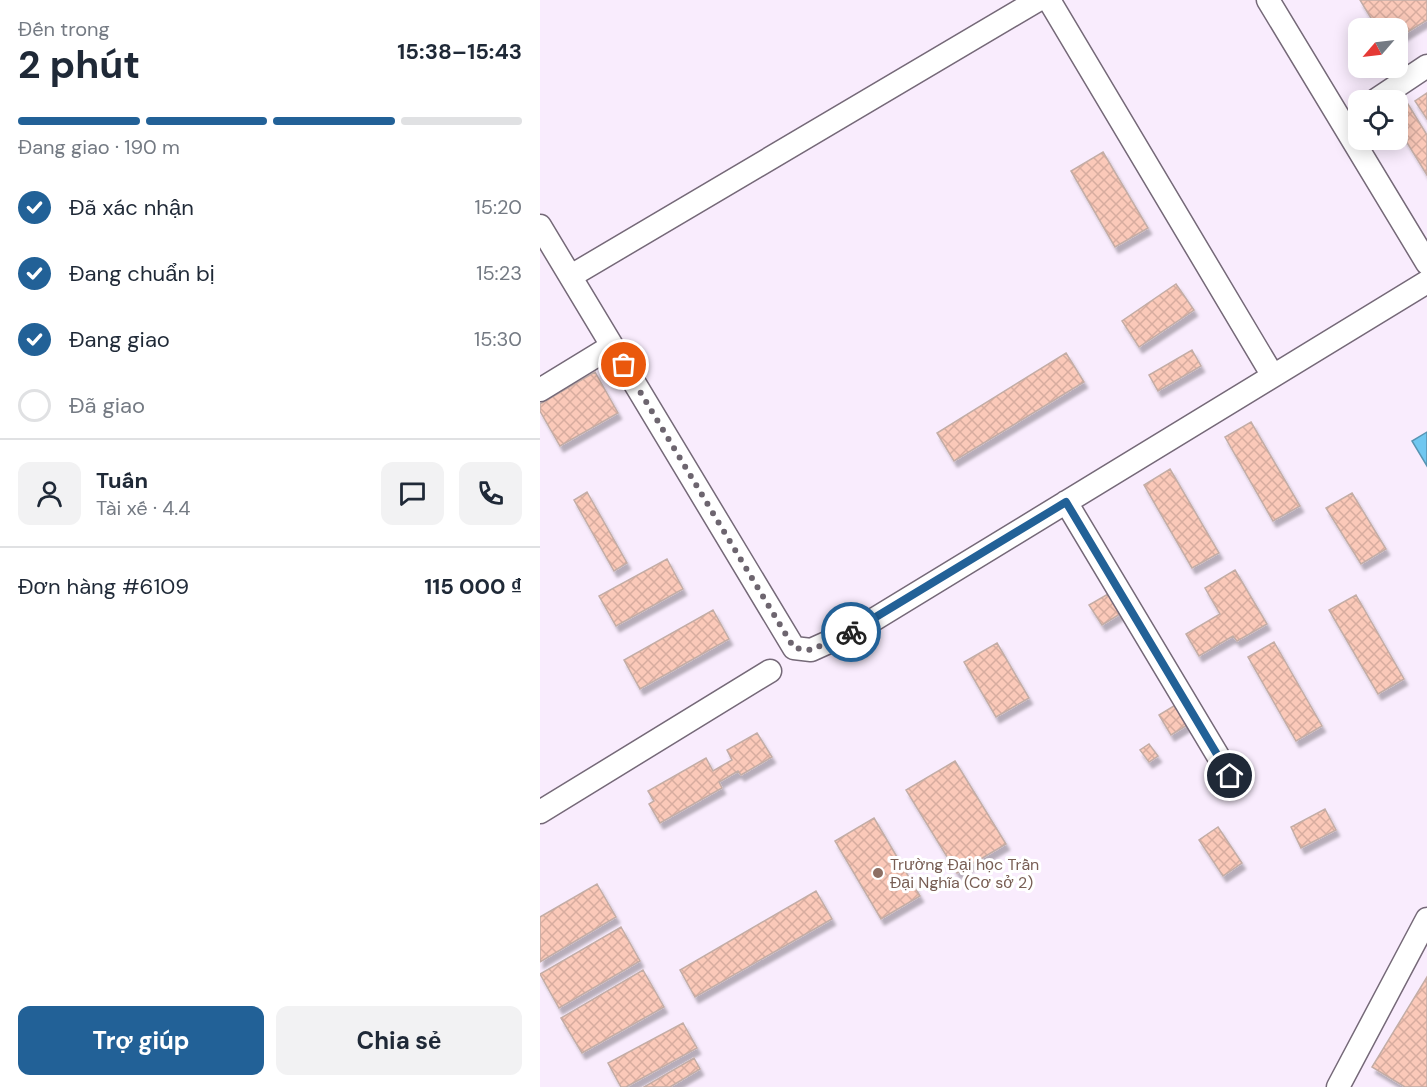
<!DOCTYPE html>
<html lang="vi">
<head>
<meta charset="utf-8">
<style>
	:root { --surface:#fff; --page:#f2f2f3; --text:#1f2937; --muted:#747a83; --line:#e0e1e3; --accent:#226197 }
	body { margin:0; font-family:"DM Sans",sans-serif; background:var(--page); color:var(--text); height:100vh; display:flex; flex-direction:column; font-size:22px; white-space:nowrap }
	* { box-sizing:border-box; margin:0 }
	p { font-size:20px; color:var(--muted) }
	.icon { flex:none; width:33px; height:33px; fill:none; stroke:currentColor; stroke-width:2; stroke-linecap:round; stroke-linejoin:round }
	.map { position:relative; flex:1; overflow:hidden }
	.side { display:flex; flex-direction:column; background:var(--surface); width:540px }
	.side>* { flex:none }
	.needle { width:39px; rotate:242deg }
	.fabs { position:absolute; left:808px; top:18px; display:grid; gap:12px }
	.fabs a { display:grid; place-items:center; width:60px; height:60px; border-radius:12px; background:var(--surface); box-shadow:0 3px 15px #0003; font-size:30px }
	.pin { position:absolute; display:grid; place-items:center; width:51px; height:51px; color:#fff; margin:-26px; border:3px solid #fff; border-radius:50%; box-shadow:0 2px 6px #0007 }
	.courier { position:absolute; display:grid; place-items:center; width:60px; height:60px; margin:-30px; border:4px solid #226197; border-radius:50%; background:#fff; color:#222; box-shadow:0 2px 8px #0007 }
	.head em { font-style:normal; font-weight:700 }
	.head div { display:flex; flex-direction:column-reverse }
	.head { display:flex; align-items:center; justify-content:space-between; height:102px; padding:0 18px }
	h1 { font-size:39px; font-weight:700; line-height:45px }
	.bar { display:grid; grid-template-columns:repeat(4,1fr); gap:9px 6px; align-content:center; height:72px; padding:0 18px }
	.bar i { height:8px; border-radius:4px; background:var(--line) }
	.bar .selected { background:var(--accent) }
	.bar p { grid-column:span 4 }
	.line { display:flex; align-items:center; gap:15px; padding:0 18px; border-top:2px solid var(--line) }
	.line div { flex:1 }
	.round { display:grid; place-items:center; flex:none; width:63px; height:63px; border-radius:12px; background:var(--page) }
	ol { padding:0 18px; list-style:none }
	li { display:flex; align-items:center; gap:18px; height:66px }
	li p { margin-inline-start:auto }
	li .icon { padding:6px; border-radius:50%; background:var(--accent); color:#fff; stroke-width:4 }
	li:last-child { color:var(--muted) }
	li i { width:33px; height:33px; border:3px solid var(--line); border-radius:50% }
	.primary-button { display:flex; gap:12px; margin-top:auto; padding:12px 18px }
	.primary-button a { flex:1; height:69px; border-radius:12px; background:var(--accent); color:#fff; font-size:24px; font-weight:700; line-height:69px; text-align:center }
	.primary-button a+a { background:var(--page); color:var(--text) }
	main { display:flex; flex:1; min-height:0 }
	.map>svg:first-child { display:block }
</style>
</head>
<body>
<main>
<section class="side">
<div class="head"><div><h1>2 phút</h1><p>Đến trong</p></div><em>15:38–15:43</em></div>
<div class="bar"><i class="selected"></i><i class="selected"></i><i class="selected"></i><i></i><p>Đang giao · 190 m</p></div>
<ol>
<li><svg class="icon" aria-label="check" viewBox="0 0 24 24"><path d="M5 12l5 5 9-10"/></svg>Đã xác nhận<p>15:20</p></li>
<li><svg class="icon" aria-label="check" viewBox="0 0 24 24"><path d="M5 12l5 5 9-10"/></svg>Đang chuẩn bị<p>15:23</p></li>
<li><svg class="icon" aria-label="check" viewBox="0 0 24 24"><path d="M5 12l5 5 9-10"/></svg>Đang giao<p>15:30</p></li>
<li><i></i>Đã giao</li>
</ol>
<div class="line" style="height:108px"><a class="round"><svg class="icon" aria-label="person" viewBox="0 0 24 24"><circle cx="12" cy="8" r="4"/><path d="M4 21q1-7 8-7t8 7"/></svg></a><div><b>Tuấn</b><p>Tài xế · 4.4</p></div><a class="round"><svg class="icon" aria-label="chat" viewBox="0 0 24 24"><path d="M4 5h16v11H9l-5 4z"/></svg></a><a class="round"><svg class="icon" aria-label="phone" viewBox="0 0 24 24"><path d="M5 4h4l2 5-3 2q2 4 5 5l2-3 5 2v4C11 20 4 13 5 4z"/></svg></a></div>
<div class="line" style="height:78px"><div>Đơn hàng #6109</div><b>115 000 ₫</b></div>
<div class="primary-button"><a>Trợ giúp</a><a>Chia sẻ</a></div>
</section>
<div class="map">
<svg width="887" height="1087" viewBox="0 0 887 1087">
	<defs>
		<pattern id="building-cross-hatch" width="8" height="8" patternUnits="userSpaceOnUse" patternTransform="scale(1.5)"><rect width="8" height="8" fill="#fbc9b9"/><path d="M0 0l8 8M0 8l8-8" fill="none" stroke="#d7ac9f"/></pattern>
		<filter id="shadow"><feDropShadow dx="3.5" dy="6" stdDeviation="1.5" flood-color="#0004"/></filter>
	</defs>
	<rect width="100%" height="100%" fill="#f9ecfd"/>
	<path fill="#70c7f0" stroke="#5894b2" stroke-width="1.5" d="M 887,432 L 887,466 L 872,441 Z"/>
	<path fill="url(#building-cross-hatch)" stroke="#c3ada6" stroke-width="1.5" filter="url(#shadow)" d="M 820,0 L 887,0 L 887,20 L 858,38 L 858,28 L 837,28 Z
		M 887,93 L 887,119 L 875,101 Z
		M 866,101 L 887,135 L 887,175 L 858,128 L 858,106 Z
		M 563,152 L 608,228 L 575,247 L 531,171 Z
		M 636,284 L 654,310 L 599,347 L 582,321 Z
		M 652,350 L 661,366 L 618,391 L 609,375 Z
		M 526,353 L 544,382 L 414,461 L 397,433 Z
		M 55,372 L 78,413 L 20,446 L 0,411 L 0,404 Z
		M 711,422 L 760,506 L 733,521 L 685,437 Z
		M 630,469 L 679,553 L 652,568 L 604,485 Z
		M 47,492 L 87,563 L 74,571 L 34,500 Z
		M 812,493 L 846,549 L 821,564 L 786,508 Z
		M 127,559 L 143,589 L 76,626 L 59,596 Z
		M 695,570 L 727,624 L 697,641 L 693,636 L 659,656 L 646,634 L 680,614 L 665,588 Z
		M 568,594 L 580,614 L 562,625 L 549,605 Z
		M 816,595 L 864,679 L 838,694 L 789,610 Z
		M 173,610 L 189,639 L 100,689 L 84,660 Z
		M 734,642 L 782,726 L 756,741 L 708,657 Z
		M 457,643 L 489,698 L 456,717 L 424,662 Z
		M 637,704 L 649,724 L 631,735 L 619,715 Z
		M 217,733 L 232,757 L 201,775 L 198,771 L 179,782 L 182,788 L 120,823 L 109,804 L 114,801 L 108,791 L 166,758 L 173,771 L 192,760 L 187,750 Z
		M 609,744 L 618,756 L 609,762 L 600,750 Z
		M 415,761 L 466,844 L 417,873 L 366,790 Z
		M 785,809 L 796,830 L 761,848 L 751,827 Z
		M 334,818 L 380,896 L 341,919 L 295,841 Z
		M 678,827 L 702,863 L 683,876 L 659,840 Z
		M 57,884 L 76,917 L 0,962 L 0,917 Z
		M 276,891 L 292,919 L 155,997 L 140,970 Z
		M 81,927 L 100,961 L 19,1008 L 0,974 Z
		M 103,970 L 124,1007 L 42,1053 L 21,1018 Z
		M 887,977 L 887,1087 L 865,1087 L 832,1067 Z
		M 143,1023 L 157,1048 L 86,1087 L 81,1087 L 68,1063 Z
		M 154,1058 L 160,1069 L 130,1087 L 104,1087 Z"/>
	<g fill="none" stroke-linecap="round" stroke-linejoin="round">
		<defs>
			<path id="minor" d="M 509,0 L 733,376
				M 728,0 L 887,263
				M 836,100 L 887,66
				M 0,226 L 254,648 L 271,650 L 320,628 L 887,282
				M 31,276 L 498,0
				M 0,390 L 72,346
				M 526,502 L 690,776
				M 0,812 L 230,671
				M 798,1087 L 887,919"/>
		</defs>
		<use href="#minor" stroke="#756978" stroke-width="25"/>
		<use href="#minor" stroke="#fff" stroke-width="22"/>
	</g>
	<g fill="none" stroke-linecap="round" stroke-linejoin="round">
		<path stroke="#6d656f" stroke-width="6" stroke-dasharray="0 10.8" d="M 84,365 L 254,648 L 271,650 L 311,632"/>
		<path stroke="#226197" stroke-width="8" d="M 311,632 L 526,502 L 690,776"/>
	</g>
	<circle fill="#8d6e63" stroke="#fff" stroke-width="2" cx="338" cy="873" r="6"/>
	<g text-anchor="middle" stroke-width="6" stroke-linejoin="round" paint-order="stroke">
		<g font-size="16" fill="#785e54" stroke="#fff" text-anchor="start">
			<text x="350" y="870">Trường Đại học Trần<tspan x="350" dy="18">Đại Nghĩa (Cơ sở 2)</tspan></text>
		</g>
	</g>
</svg>
<div class="fabs">
<a><svg class="needle" viewBox="-14 -14 28 28"><path d="M0-13l5 13h-10z" fill="#e53935"/><path d="M0 13l5-13h-10z" fill="#747a83"/></svg></a>
<a><svg class="icon" aria-label="locate" viewBox="0 0 24 24"><circle cx="12" cy="12" r="6"/><path d="M12 2v4M12 18v4M2 12h4M18 12h4"/></svg></a>
</div>
<div class="pin" style="left:84px;top:365px;background:#ea580c"><svg class="icon" aria-label="bag" viewBox="0 0 24 24"><path d="M5 8h14l-1 12H6zM9 8a3 3 0 0 1 6 0"/></svg></div>
<div class="pin" style="left:690px;top:776px;background:#1f2937"><svg class="icon" aria-label="home" viewBox="0 0 24 24"><path d="M3 11l9-7 9 7M6 9v11h12V9"/></svg></div>
<div class="courier" style="left:311px;top:632px"><svg class="icon" aria-label="bike" viewBox="0 0 24 24"><circle cx="6" cy="16" r="4"/><circle cx="18" cy="16" r="4"/><path d="M6 16l4-8h5l3 8M10 8l3 8H6M13 5h3"/></svg></div>
</div>
</main>
</body>
</html>
